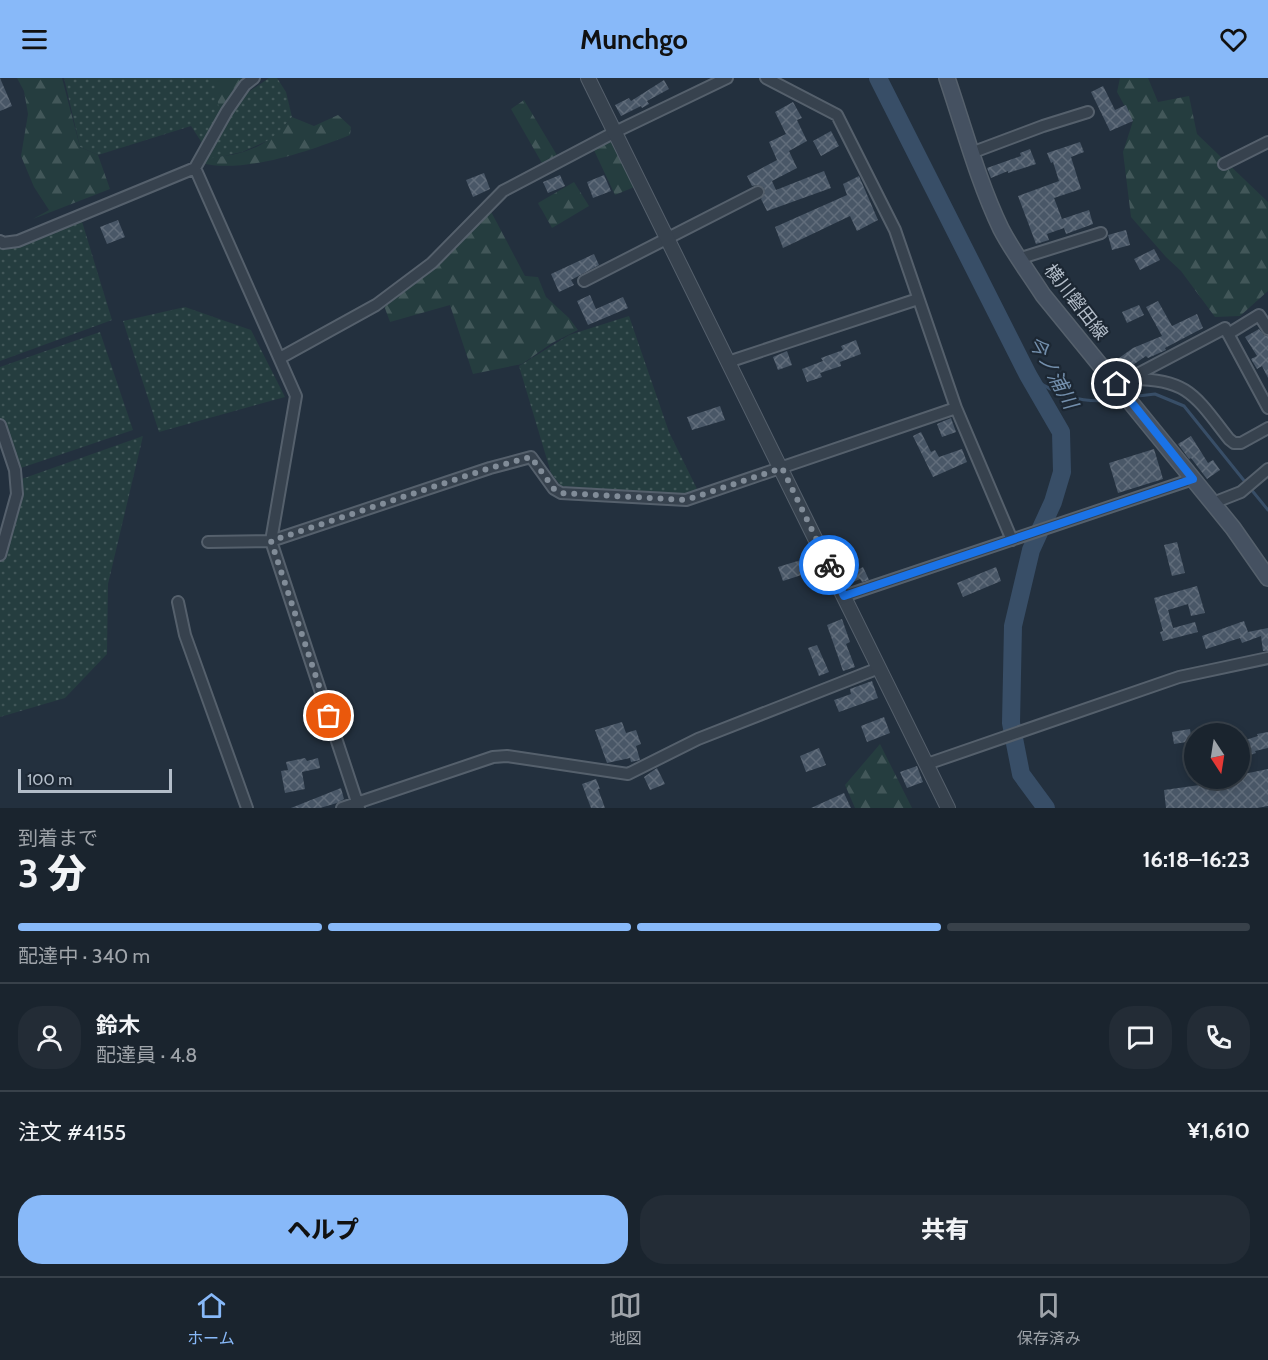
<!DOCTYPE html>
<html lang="ja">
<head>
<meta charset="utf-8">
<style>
	:root { --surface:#1a242e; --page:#232c36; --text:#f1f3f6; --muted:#9fa4aa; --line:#38414a; --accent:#88b9f9 }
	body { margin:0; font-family:Cabin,"Noto Sans JP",sans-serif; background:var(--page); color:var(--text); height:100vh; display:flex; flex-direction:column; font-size:22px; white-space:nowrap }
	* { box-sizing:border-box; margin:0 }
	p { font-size:20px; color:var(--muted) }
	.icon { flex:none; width:33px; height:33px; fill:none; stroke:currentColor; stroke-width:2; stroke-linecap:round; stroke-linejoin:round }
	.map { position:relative; height:730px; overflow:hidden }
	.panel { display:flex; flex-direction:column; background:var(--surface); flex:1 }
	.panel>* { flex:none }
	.needle { width:39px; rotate:168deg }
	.tools { position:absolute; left:1184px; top:645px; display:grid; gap:12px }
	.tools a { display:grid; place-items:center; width:66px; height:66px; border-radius:50%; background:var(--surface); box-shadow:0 3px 9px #0003,0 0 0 2px var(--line); font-size:30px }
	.scale { position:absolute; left:18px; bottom:15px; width:154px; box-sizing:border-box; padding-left:6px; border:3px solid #b3bdc9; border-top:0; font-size:16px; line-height:21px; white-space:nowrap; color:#b3bdc9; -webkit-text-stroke:4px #1c2733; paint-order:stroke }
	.pin { position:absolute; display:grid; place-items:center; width:51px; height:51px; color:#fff; margin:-26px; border:3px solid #fff; border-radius:50%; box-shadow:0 2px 6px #0007 }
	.courier { position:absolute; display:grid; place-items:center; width:60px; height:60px; margin:-30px; border:4px solid #1a73e8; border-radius:50%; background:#fff; color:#222; box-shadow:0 2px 8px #0007 }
	.head em { font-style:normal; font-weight:800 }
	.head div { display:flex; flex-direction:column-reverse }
	.head { display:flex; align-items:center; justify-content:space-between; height:102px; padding:0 18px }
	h1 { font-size:39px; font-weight:800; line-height:45px }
	.bar { display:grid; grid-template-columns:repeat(4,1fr); gap:9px 6px; align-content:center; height:72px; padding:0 18px }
	.bar i { height:8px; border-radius:4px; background:var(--line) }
	.bar .selected { background:var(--accent) }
	.bar p { grid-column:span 4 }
	.line { display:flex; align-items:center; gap:15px; padding:0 18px; border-top:2px solid var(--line) }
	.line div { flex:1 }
	.round { display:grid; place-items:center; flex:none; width:63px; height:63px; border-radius:24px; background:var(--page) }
	.action { display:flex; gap:12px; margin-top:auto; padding:12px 18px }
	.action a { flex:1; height:69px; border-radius:24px; background:var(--accent); color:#111; font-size:24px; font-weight:800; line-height:69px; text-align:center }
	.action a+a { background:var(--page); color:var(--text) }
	header { display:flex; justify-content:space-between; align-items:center; height:78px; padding:0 18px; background:var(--accent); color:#111; font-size:27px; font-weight:800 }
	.tabs { display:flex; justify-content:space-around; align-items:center; height:84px; border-top:2px solid var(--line); background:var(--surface); font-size:16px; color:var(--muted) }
	.tabs a { display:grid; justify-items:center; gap:3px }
	.tabs .selected { color:var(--accent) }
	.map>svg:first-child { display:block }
</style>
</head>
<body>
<header><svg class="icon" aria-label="menu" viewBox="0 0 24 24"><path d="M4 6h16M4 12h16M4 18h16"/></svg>Munchgo<svg class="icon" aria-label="heart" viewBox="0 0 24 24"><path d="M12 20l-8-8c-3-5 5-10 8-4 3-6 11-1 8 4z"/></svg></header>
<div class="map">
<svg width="1268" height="730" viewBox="0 0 1268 730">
	<defs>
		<pattern id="green-dots" width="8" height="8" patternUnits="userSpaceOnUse" patternTransform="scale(1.5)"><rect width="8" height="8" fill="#253d3f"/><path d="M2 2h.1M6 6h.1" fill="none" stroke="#425759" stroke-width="1.8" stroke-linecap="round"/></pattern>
		<pattern id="forest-firs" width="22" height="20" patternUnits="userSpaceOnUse" patternTransform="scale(1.5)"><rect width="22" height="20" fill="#253d3f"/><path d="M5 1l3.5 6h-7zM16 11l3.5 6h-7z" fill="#425759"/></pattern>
		<pattern id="building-cross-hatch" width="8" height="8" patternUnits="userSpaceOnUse" patternTransform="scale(1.5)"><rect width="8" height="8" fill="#495767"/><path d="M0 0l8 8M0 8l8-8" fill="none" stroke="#616d7b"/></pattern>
	</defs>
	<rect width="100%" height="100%" fill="#23303e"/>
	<path fill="url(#green-dots)" d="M 64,0 L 255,0 L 241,19 L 269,0 L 277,0 L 286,14 L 292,39 L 274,60 L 242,74 L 207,82 L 227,37 L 204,68 L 191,48 L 98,77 L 80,69 Z
		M 80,137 L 112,242 L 0,283 L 0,169 L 3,165 Z
		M 185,229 L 251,252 L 285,319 L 159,354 L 123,243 Z
		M 629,238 L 669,354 L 700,417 L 561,408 L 551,395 L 519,288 L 569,257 Z
		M 100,254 L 133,352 L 15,392 L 0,347 L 0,289 Z
		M 143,358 L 108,506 L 107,576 L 65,620 L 0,639 L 0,485 L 16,403 Z"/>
	<path fill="url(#forest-firs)" d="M 17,0 L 62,0 L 80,69 L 98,77 L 110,111 L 33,141 L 49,132 L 34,109 L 21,78 L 28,36 L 24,13 Z
		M 214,0 L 253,0 L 221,44 Z
		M 1120,0 L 1148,0 L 1158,24 L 1189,18 L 1197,56 L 1268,124 L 1268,213 L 1240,238 L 1215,239 L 1181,193 L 1166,179 L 1131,139 L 1123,74 L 1133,43 L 1117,14 Z
		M 524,22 L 558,79 L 543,87 L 511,31 Z
		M 338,37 L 351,49 L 350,57 C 310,73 244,96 201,85 C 213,77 229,79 243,74 C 267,66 276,58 292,39 L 314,48 Z
		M 614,57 L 639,107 L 615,117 L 592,68 Z
		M 574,104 L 589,128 L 552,150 L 538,125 Z
		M 488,128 L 525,198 L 538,199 L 546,219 L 569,240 L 578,252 L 552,265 L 522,286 L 473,296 L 450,227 L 390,244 L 382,222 L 459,161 Z
		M 880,666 L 912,730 L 855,730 L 845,707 Z"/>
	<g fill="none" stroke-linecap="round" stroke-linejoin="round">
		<path stroke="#384e67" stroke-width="3" d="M 1028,297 C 1055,317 1083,327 1117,321
			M 1138,318 L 1155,316 L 1184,328 L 1246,405
			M 1250,410 L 1268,432"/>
		<path stroke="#384e67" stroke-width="18" d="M 878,0 L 1028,297 L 1061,354 L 1062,394 L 1053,424 L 1031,472 L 1013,548 L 1011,645 L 1021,696 L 1046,730"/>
	</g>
	<path fill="url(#building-cross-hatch)" d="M 0,0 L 12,28 L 0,33 Z
		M 664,2 L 669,11 L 647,23 L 649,26 L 642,30 L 641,28 L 621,38 L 615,27 L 629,20 L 631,23 Z
		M 1103,8 L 1115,32 L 1126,27 L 1133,43 L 1110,53 L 1091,14 Z
		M 793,24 L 802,40 L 797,42 L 807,63 L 789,73 L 797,90 L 772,103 L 776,112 L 824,93 L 831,110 L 767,133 L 761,121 L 765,115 L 764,110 L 759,107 L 752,108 L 747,98 L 777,82 L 769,64 L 786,56 L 775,34 Z
		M 831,53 L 839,68 L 821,78 L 813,63 Z
		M 1080,64 L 1084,74 L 1071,79 L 1081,111 L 1054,120 L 1062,141 L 1089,132 L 1093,146 L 1066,156 L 1064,150 L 1047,156 L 1049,162 L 1036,166 L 1018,118 L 1059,103 L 1053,84 L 1051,85 L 1047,75 Z
		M 1030,71 L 1036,86 L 1008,95 L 1008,93 L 991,100 L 987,90 L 1021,78 L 1020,75 Z
		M 484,95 L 490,111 L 473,119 L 466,102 Z
		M 560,97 L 565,108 L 548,115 L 543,104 Z
		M 604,97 L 611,113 L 593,120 L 587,104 Z
		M 859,98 L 878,142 L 857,153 L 850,138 L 783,170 L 775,149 L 847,117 L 843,106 Z
		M 118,142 L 125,159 L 107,166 L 100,149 Z
		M 1126,152 L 1130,167 L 1112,172 L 1108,157 Z
		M 1154,171 L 1160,182 L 1140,192 L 1134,181 Z
		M 594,176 L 599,187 L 571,202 L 574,207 L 559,214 L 551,196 Z
		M 590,217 L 596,231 L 623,219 L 628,230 L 588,247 L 577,223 Z
		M 1158,223 L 1172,248 L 1197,236 L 1203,250 L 1165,270 L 1166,272 L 1148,280 L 1146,278 L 1127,291 L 1119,280 L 1133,270 L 1162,258 L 1146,229 Z
		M 1139,227 L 1144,237 L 1127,245 L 1122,234 Z
		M 1259,251 L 1264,257 L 1268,258 L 1268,300 L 1262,288 L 1257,291 L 1251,281 L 1257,278 L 1245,259 Z
		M 856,262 L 861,276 L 840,284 L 841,288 L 820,295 L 822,299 L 807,304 L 802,291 L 823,283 L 821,280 L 843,272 L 841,268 Z
		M 787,273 L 792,287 L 778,292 L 773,279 Z
		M 720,328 L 725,342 L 692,352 L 687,339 Z
		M 951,340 L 956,354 L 942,359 L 937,346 Z
		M 921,354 L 931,374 L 935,372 L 939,379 L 962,371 L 967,384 L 933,399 L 913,358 Z
		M 1191,358 L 1208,385 L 1213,382 L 1220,392 L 1207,401 L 1191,380 L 1189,381 L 1178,366 Z
		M 1154,371 L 1163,401 L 1118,415 L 1109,385 Z
		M 1177,464 L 1185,495 L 1172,498 L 1164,467 Z
		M 814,478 L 820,491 L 783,503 L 778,489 Z
		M 863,489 L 869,502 L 862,504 L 860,501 L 851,505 L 848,497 Z
		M 996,489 L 1001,503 L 963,519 L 957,505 Z
		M 1197,508 L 1205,535 L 1191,538 L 1188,526 L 1168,532 L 1173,550 L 1195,544 L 1198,554 L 1163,563 L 1160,554 L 1163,553 L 1154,520 Z
		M 842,541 L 850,564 L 846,566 L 855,589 L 843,593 L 827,547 Z
		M 1244,543 L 1248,554 L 1268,550 L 1268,573 L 1263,573 L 1261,558 L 1242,565 L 1240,560 L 1206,571 L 1202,558 Z
		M 817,567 L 829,594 L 819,598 L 808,570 Z
		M 872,603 L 878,620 L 839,634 L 834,622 L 851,616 L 850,611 Z
		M 884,639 L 890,655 L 867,664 L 861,648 Z
		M 622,644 L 626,655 L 636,652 L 641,666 L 636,668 L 640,682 L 631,684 L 630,680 L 607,685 L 595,652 Z
		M 1190,651 L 1192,663 L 1174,666 L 1172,654 Z
		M 1268,654 L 1268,670 L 1255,673 L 1256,675 L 1239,681 L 1239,664 L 1258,658 L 1257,656 Z
		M 819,670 L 826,687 L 806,694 L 800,678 Z
		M 305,680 L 307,683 L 318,680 L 320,690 L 302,694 L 305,711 L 285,715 L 281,693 L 288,692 L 286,684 Z
		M 917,688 L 923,704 L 907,710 L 900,694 Z
		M 657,690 L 665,706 L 650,712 L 644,699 Z
		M 1268,691 L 1268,728 L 1257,730 L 1166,730 L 1164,712 L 1207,706 L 1207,704 L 1223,700 L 1239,700 L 1239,697 Z
		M 596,701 L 600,711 L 598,711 L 605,730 L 591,730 L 582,706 Z
		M 341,710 L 344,721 L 337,725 L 320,730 L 291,730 Z
		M 844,715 L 851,730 L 811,730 Z"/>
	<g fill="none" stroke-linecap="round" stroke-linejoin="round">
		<defs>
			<path id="minor" d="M 766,0 L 837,37 L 895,152 L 956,330 L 1012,462
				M 971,75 L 1043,48 L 1088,34
				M 1224,86 L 1268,64
				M 195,90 L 296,318 L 271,463 L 359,730
				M 0,163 L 3,165 L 18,163 L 195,90 L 227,33 L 245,7 L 254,0
				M 1018,181 L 1101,155
				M 584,203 L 758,114
				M 1228,256 L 1259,237 L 1268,251
				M 280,280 L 376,227 L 432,185 L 503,113 L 615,54 L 727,0
				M 728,284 L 918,221
				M 1130,301 C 1188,300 1196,319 1229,361 L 1234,365 L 1241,365 L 1268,350
				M 1117,307 L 1225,250 L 1268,330
				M 0,347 L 15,392 L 17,416 L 0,477
				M 1213,425 L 1241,414 L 1268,391
				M 208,464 L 271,463 L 490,390 L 531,379 L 554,411 L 561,415 L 686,422 L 956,330
				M 844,518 L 1193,401
				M 178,524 L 185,557 L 247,730
				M 927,686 L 1179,599 L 1268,580
				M 342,730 L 493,679 L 507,678 L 628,696 L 698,661 L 879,590"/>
			<path id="tertiary" d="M 588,0 L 948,730"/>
			<path id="secondary" d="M 947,0 C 964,50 978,103 1001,151 C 1013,174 1029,195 1043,217 L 1233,450 L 1268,500"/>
		</defs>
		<use href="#minor" stroke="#55606c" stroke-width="14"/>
		<use href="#tertiary" stroke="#55606c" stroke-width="16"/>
		<use href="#secondary" stroke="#55606c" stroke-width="18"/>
		<use href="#minor" stroke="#37424e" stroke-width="10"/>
		<use href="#tertiary" stroke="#37424e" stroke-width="14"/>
		<use href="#secondary" stroke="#455161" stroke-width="15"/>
	</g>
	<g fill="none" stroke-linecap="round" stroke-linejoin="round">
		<path stroke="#818c98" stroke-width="6" stroke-dasharray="0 10.8" d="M 329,638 L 271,463 L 490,390 L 531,379 L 554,411 L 561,415 L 686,422 L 782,390 L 829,487"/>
		<path stroke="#1a73e8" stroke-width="8" d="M 829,487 L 844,518 L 1193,401 L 1117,306"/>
	</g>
	<g text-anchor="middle" stroke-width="4.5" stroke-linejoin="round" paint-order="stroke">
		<g font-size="18" fill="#b3bdc9" stroke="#1c2733">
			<text transform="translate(1076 224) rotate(52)" y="6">横川磐田線</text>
		</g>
		<g font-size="20" font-style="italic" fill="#738fac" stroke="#1c2733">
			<text transform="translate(1053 294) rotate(61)" y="7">今ノ浦川</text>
		</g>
	</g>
</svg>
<div class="tools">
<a><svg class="needle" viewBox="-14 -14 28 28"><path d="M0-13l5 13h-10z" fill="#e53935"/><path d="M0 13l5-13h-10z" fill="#9fa4aa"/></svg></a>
</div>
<div class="scale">100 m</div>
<div class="pin" style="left:329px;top:638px;background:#ea580c"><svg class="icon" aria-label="bag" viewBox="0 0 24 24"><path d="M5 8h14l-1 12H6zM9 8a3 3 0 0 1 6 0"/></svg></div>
<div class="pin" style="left:1117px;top:306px;background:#1f2937"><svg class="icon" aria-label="home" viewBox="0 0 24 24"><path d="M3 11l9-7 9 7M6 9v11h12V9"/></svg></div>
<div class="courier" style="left:829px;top:487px"><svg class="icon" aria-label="bike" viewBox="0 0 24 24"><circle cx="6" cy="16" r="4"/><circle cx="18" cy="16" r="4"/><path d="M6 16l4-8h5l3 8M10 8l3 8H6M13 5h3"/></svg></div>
</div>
<section class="panel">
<div class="head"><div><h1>3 分</h1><p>到着まで</p></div><em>16:18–16:23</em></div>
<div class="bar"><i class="selected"></i><i class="selected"></i><i class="selected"></i><i></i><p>配達中 · 340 m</p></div>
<div class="line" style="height:108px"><a class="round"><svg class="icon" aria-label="person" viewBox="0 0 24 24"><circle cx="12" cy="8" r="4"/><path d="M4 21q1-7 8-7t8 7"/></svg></a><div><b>鈴木</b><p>配達員 · 4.8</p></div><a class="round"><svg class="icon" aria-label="chat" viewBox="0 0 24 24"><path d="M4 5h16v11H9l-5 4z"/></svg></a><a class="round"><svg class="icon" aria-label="phone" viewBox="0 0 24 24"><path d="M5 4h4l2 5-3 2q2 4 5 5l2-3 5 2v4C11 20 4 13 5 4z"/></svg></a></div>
<div class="line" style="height:78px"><div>注文 #4155</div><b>¥1,610</b></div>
<div class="action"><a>ヘルプ</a><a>共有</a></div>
</section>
<nav class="tabs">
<a class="selected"><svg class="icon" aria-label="home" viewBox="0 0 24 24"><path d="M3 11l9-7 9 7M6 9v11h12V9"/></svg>ホーム</a>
<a><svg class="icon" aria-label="map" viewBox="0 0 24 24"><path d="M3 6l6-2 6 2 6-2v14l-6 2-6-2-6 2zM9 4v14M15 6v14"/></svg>地図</a>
<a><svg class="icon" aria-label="saved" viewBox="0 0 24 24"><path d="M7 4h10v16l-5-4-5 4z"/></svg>保存済み</a>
</nav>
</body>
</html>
